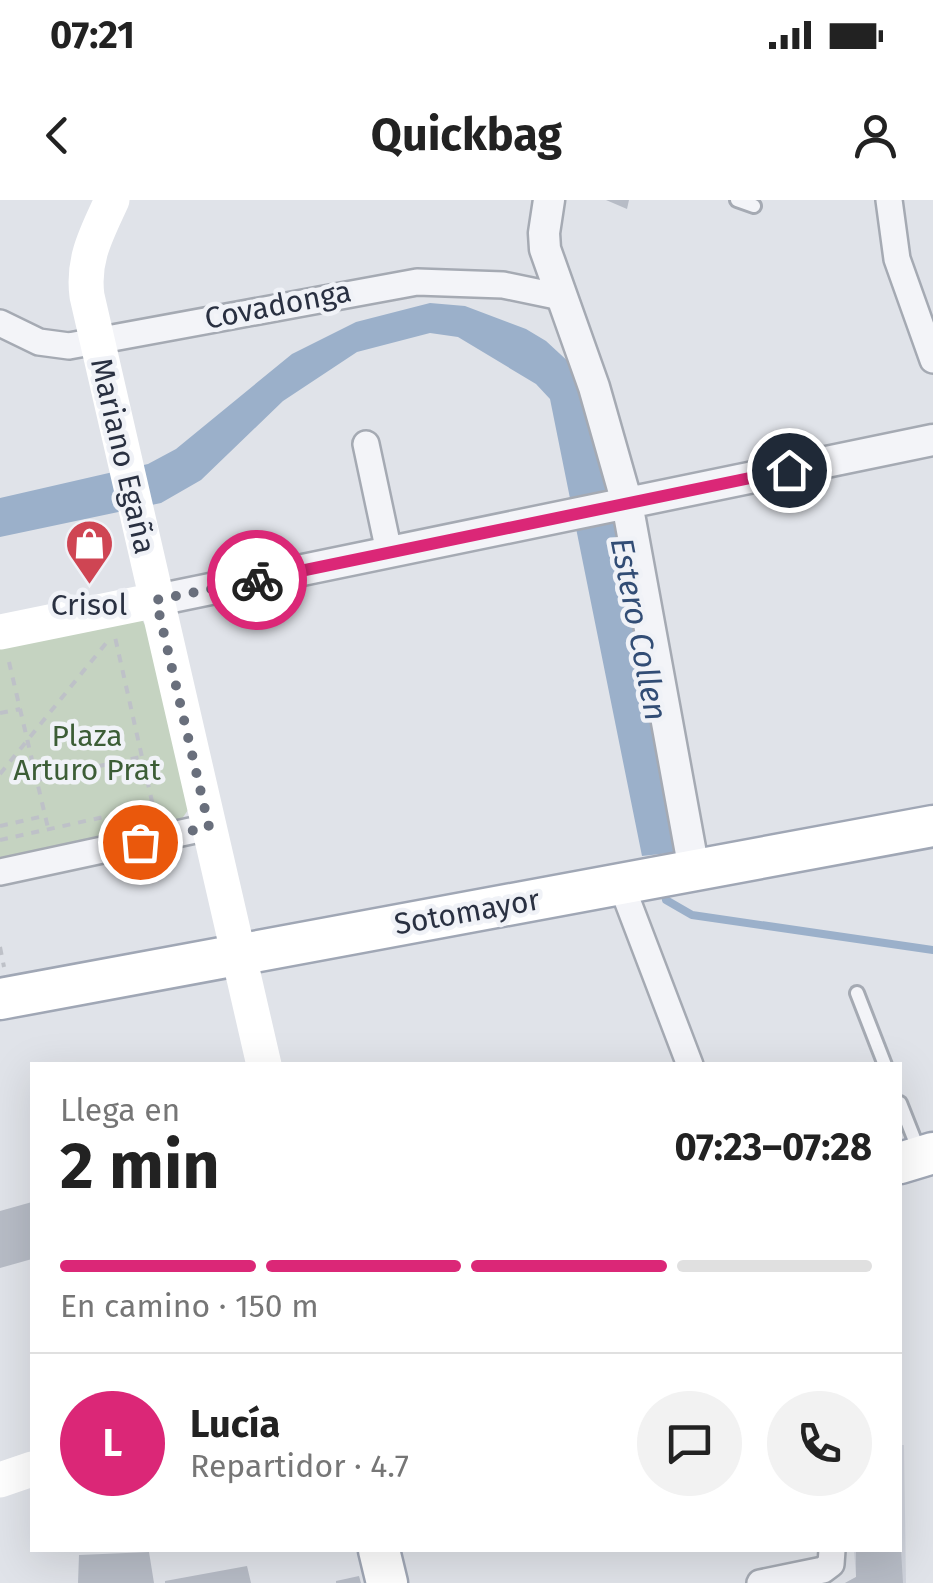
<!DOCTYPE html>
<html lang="es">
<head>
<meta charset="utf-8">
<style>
	:root { --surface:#fff; --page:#f2f2f2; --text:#222; --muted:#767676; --line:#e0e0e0; --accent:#db2777 }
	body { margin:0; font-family:"Fira Sans",sans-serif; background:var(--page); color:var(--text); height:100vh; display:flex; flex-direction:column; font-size:38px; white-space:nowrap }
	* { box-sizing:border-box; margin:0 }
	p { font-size:32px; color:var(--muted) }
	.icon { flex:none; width:55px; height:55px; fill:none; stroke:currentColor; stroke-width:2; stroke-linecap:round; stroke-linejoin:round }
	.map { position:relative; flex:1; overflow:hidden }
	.side { position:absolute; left:30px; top:862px; width:872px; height:490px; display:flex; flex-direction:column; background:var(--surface); border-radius:0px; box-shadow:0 10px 40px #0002 }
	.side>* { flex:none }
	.pin { position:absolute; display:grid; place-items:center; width:85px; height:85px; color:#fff; margin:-42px; border:5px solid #fff; border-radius:50%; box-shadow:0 2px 10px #0007 }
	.courier { position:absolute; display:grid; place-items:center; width:100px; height:100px; margin:-50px; border:8px solid #db2777; border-radius:50%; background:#fff; color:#222; box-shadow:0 2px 12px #0007 }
	.overview em { font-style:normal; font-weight:700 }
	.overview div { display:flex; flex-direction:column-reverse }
	.overview { display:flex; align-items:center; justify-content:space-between; height:170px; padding:0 30px }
	h1 { font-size:65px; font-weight:700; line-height:75px }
	.bar { display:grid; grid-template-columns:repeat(4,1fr); gap:15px 10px; align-content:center; height:120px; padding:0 30px }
	.bar i { height:12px; border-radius:8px; background:var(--line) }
	.bar .active { background:var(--accent) }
	.bar p { grid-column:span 4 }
	.line { display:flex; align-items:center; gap:25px; padding:0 30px; border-top:2px solid var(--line) }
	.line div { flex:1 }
	.round { display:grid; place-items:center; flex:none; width:105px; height:105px; border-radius:52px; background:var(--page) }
	.status { display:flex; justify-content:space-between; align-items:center; height:70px; padding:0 50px; background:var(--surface); direction:ltr }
	.status svg { height:28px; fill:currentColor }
	header { display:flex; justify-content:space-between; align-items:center; height:130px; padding:0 30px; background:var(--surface); font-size:45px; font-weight:700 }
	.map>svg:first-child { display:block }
</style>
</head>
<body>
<div class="status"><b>07:21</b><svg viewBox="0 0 49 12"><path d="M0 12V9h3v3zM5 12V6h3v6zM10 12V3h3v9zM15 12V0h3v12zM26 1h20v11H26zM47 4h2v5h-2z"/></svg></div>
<header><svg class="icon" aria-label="back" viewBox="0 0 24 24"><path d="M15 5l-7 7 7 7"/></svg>Quickbag<svg class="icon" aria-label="person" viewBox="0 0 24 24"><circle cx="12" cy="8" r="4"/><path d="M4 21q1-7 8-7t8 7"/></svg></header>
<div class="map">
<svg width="933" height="1383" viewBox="0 0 933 1383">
	<rect width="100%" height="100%" fill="#e0e3e9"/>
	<path fill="#ced2db" d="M 900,1245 L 904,1245 L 906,1383 L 845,1383 L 856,1377 L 854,1350 L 900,1350 Z"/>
	<path fill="#c5d3c1" d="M 142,420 L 147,428 L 188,610 L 179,623 L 0,659 L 0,442 Z"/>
	<path fill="#9bb0ca" d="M 430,103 L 465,106 L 526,129 L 546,141 L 572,165 L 609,280 L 679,652 L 642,656 L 550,199 L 536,184 L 458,137 L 430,133 L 357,152 L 283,201 L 201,280 L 161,303 L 0,337 L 0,298 L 148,264 L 176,249 L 292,154 L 356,122 Z"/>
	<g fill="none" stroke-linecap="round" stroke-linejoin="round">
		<path stroke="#9bb0ca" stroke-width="8" d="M 664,688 L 666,700 L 692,715 L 933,750"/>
	</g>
	<path fill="#b7bcc6" d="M 606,0 L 629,0 L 627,9 Z
		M 32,1002 L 32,1059 L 0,1068 L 0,1011 Z
		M 856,1350 L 901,1350 L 903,1383 L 845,1383 L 856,1377 Z
		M 149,1352 L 154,1383 L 78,1383 L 79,1355 Z
		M 247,1366 L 251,1383 L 165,1383 L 165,1381 Z
		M 359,1376 L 361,1383 L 336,1383 L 336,1381 Z"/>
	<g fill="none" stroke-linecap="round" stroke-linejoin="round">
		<defs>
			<path id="service" d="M 737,0 L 754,6
				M 857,793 L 885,865
				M 900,903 L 919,951"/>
			<path id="minor" d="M 889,0 L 897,59 L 933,160
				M 0,123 L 39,142 L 69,146 L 417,82 L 503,85 L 561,97
				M 366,244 L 389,352
				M 0,672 L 209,627
				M 621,684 L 690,865
				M 760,1383 L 823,1370 L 831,1364 L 832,1350"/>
			<path id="tertiary" d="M 549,0 L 544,33 L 545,49 L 594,187 L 627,303 L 694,670
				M 157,400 L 933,240"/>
			<path id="primary" d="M 0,799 L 933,626
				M 900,963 L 933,953
				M 379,1350 L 387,1383"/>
		</defs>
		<use href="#service" stroke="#a5aab3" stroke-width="18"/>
		<use href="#minor" stroke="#a5aab3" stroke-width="30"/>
		<use href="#tertiary" stroke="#a5aab3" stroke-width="35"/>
		<use href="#primary" stroke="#a0a7b5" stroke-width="45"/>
		<path stroke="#bec1c8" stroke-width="4" stroke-dasharray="8 8" stroke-linecap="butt" d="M 9,462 L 48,628
			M 0,513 L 20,509
			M 0,574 L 107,442
			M 37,580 L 140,557
			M 0,626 L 44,616
			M 0,640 L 153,606 L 115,437
			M 0,747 L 4,767"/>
		<use href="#service" stroke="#f3f4f8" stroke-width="12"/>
		<use href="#minor" stroke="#f3f4f8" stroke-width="25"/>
		<use href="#tertiary" stroke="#f3f4f8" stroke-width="30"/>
		<path stroke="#fff" stroke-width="35" d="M 112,0 C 97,33 82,59 87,96 L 264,865
			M 0,432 L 157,400
			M 0,1280 L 32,1269"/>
		<use href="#primary" stroke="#fff" stroke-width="40"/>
	</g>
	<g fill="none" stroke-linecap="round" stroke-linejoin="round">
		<path stroke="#696f7c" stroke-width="10" stroke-dasharray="0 18" d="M 140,642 L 209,627 L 156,400 L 257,380"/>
		<path stroke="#db2777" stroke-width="12" d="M 257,380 L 789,270"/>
	</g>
	<defs>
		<symbol id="shop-pin" viewBox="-11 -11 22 30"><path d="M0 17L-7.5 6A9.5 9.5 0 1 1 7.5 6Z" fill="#cf4553" stroke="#f0f2f7"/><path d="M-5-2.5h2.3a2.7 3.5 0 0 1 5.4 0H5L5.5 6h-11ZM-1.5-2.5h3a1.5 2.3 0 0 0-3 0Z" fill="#fff"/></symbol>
	</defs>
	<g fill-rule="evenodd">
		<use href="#shop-pin" x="62" y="316" width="55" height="75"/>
	</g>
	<g text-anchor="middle" stroke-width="9" stroke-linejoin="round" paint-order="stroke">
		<g font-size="30" fill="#293041" stroke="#f0f2f7">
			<text transform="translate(278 105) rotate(-11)" y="10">Covadonga</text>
			<text transform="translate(123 256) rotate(77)" y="10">Mariano Egaña</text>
			<text transform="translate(467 712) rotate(-10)" y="10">Sotomayor</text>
		</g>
		<g font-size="30" fill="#293041" stroke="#f0f2f7">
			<text x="89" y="415">Crisol</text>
		</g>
		<g font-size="30" fill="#3c5d36" stroke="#f0f2f7">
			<text x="87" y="546">Plaza<tspan x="87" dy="34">Arturo Prat</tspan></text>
		</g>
		<g font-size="32" font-style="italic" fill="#324d75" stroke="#f0f2f7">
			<text transform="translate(639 429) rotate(79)" y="11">Estero Collen</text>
		</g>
	</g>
</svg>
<div class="pin" style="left:140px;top:642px;background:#ea580c"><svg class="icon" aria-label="bag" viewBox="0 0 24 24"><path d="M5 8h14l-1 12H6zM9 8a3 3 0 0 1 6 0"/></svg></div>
<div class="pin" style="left:789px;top:270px;background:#1f2937"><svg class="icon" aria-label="home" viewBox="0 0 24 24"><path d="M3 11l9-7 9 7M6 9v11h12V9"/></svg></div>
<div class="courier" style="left:257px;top:380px"><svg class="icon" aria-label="bike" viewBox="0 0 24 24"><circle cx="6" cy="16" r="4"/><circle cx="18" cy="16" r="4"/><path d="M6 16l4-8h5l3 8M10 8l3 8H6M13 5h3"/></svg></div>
<section class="side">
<div class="overview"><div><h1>2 min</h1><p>Llega en</p></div><em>07:23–07:28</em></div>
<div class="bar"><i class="active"></i><i class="active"></i><i class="active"></i><i></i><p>En camino · 150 m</p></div>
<div class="line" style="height:180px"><b class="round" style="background:var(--accent);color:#fff">L</b><div><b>Lucía</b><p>Repartidor · 4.7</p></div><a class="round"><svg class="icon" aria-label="chat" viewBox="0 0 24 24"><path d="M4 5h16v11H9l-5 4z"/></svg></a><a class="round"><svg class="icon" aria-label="phone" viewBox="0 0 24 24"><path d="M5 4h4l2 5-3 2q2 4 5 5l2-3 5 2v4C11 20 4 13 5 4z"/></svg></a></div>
</section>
</div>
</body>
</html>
